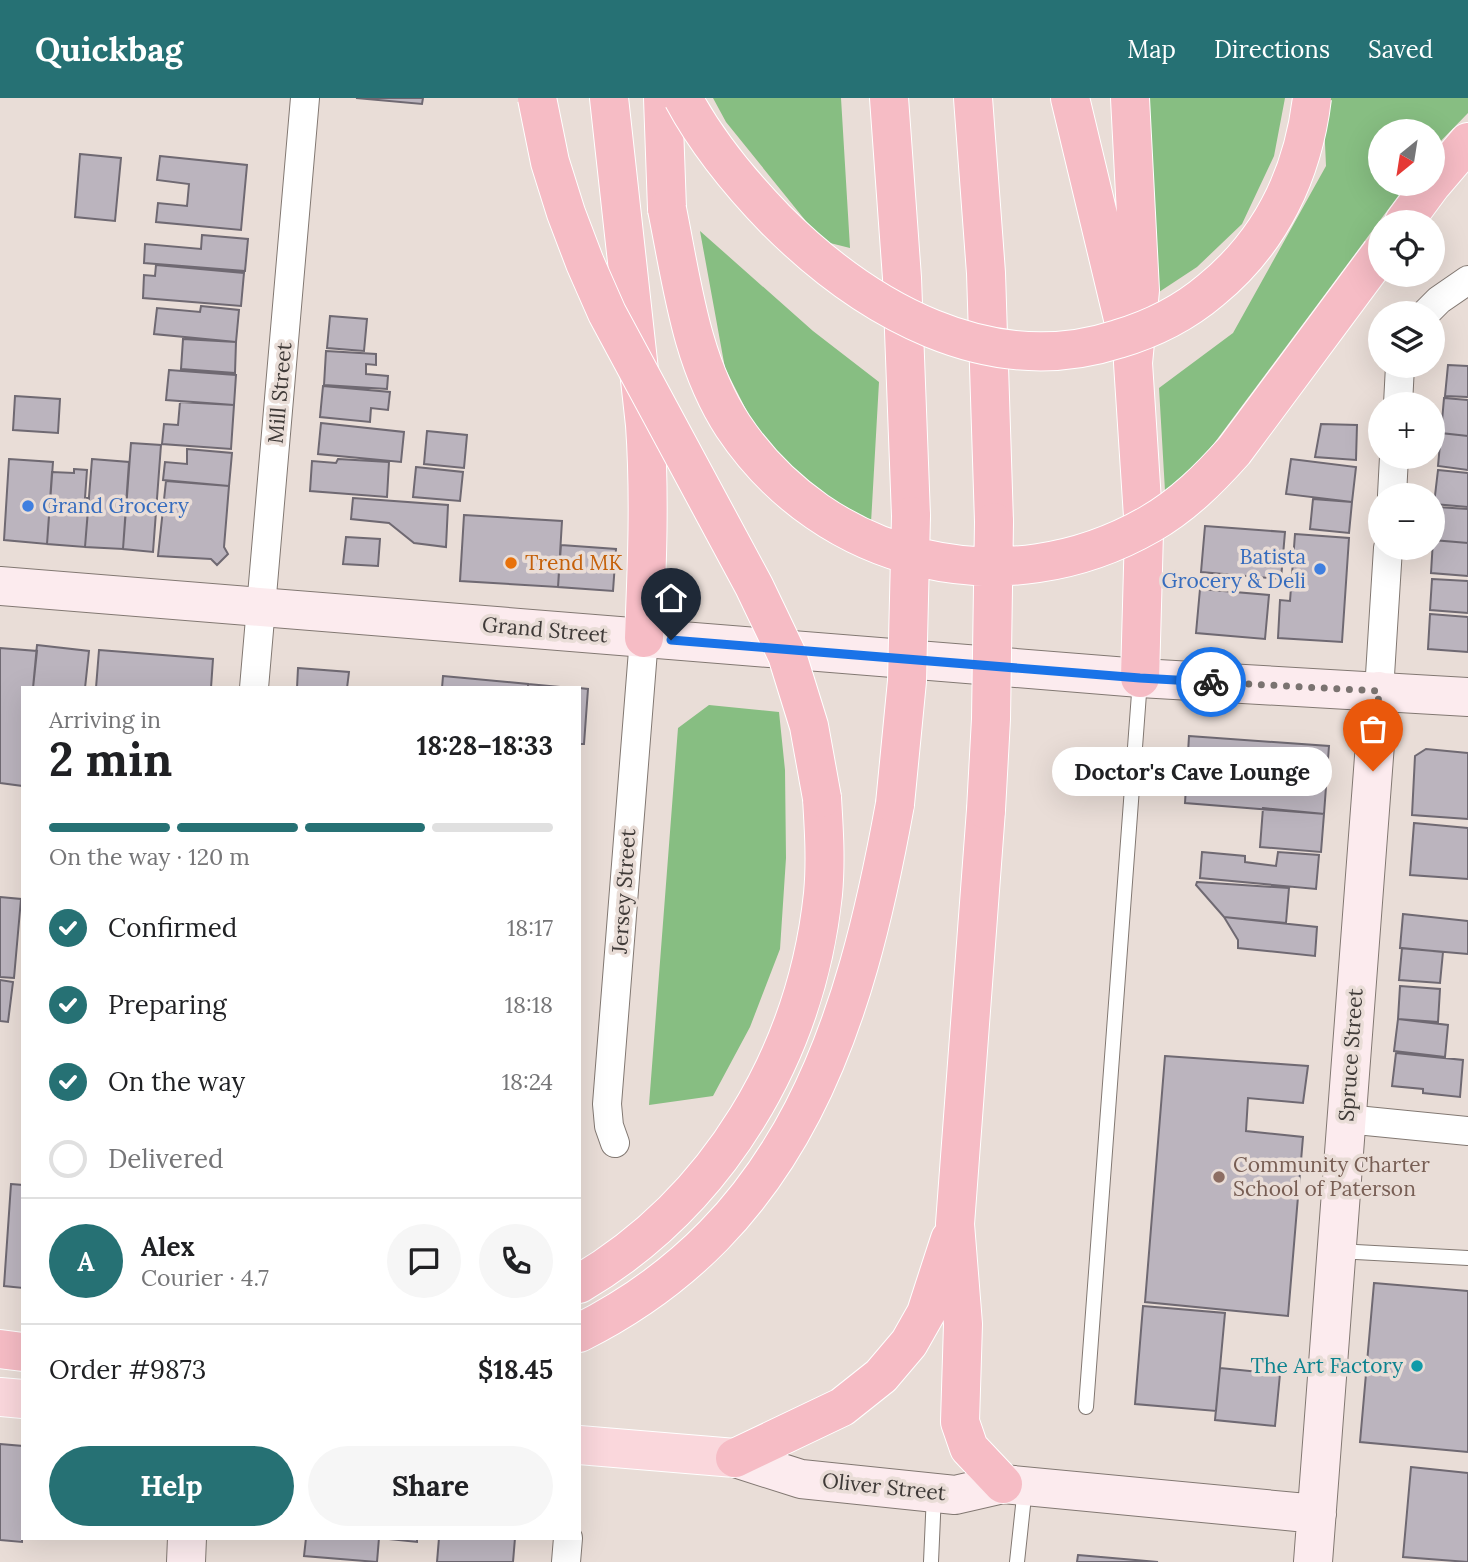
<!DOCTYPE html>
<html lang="en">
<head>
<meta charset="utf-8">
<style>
	:root { --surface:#fff; --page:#f6f6f6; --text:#202124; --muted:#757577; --line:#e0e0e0; --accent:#267174 }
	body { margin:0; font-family:Lora,serif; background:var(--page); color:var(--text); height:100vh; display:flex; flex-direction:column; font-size:26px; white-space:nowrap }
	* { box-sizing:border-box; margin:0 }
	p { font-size:23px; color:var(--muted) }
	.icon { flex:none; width:38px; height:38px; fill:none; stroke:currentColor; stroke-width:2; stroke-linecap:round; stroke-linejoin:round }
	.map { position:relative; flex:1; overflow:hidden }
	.side { position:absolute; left:21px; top:588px; width:560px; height:854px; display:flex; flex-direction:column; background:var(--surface); border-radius:0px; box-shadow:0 7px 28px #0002 }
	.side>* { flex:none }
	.needle { width:46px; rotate:210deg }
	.buttons { position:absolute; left:1368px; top:21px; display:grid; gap:14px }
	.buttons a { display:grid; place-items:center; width:77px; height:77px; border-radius:50%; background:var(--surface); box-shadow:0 7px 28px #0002; font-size:35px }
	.pin { position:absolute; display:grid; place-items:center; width:60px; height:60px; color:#fff; margin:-72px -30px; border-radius:50% 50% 50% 0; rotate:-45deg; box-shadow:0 0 7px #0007 }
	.pin .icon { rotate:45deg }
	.courier { position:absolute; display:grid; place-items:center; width:70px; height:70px; margin:-35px; border:5px solid #1a73e8; border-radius:50%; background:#fff; color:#222; box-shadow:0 2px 9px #0007 }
	.bubble { position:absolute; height:49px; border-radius:24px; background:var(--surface); box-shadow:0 7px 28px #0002; font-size:23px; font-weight:700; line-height:49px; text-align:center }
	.headline em { font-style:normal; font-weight:700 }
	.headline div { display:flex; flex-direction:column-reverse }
	.headline { display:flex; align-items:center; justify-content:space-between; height:119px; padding:0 28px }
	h1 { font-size:46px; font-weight:700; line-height:52px }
	.bar { display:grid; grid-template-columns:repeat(4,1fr); gap:10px 7px; align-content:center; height:84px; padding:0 28px }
	.bar i { height:9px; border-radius:5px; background:var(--line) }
	.bar .active { background:var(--accent) }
	.bar p { grid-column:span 4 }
	.line { display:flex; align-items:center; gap:18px; padding:0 28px; border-top:2px solid var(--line) }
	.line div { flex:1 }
	.round { display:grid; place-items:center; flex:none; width:74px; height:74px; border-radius:37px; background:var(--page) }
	ol { padding:0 28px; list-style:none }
	li { display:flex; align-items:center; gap:21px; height:77px }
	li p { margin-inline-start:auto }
	li .icon { padding:7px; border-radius:50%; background:var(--accent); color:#fff; stroke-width:4 }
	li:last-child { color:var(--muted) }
	li i { width:38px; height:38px; border:4px solid var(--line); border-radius:50% }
	.cta { display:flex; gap:14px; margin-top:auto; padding:14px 28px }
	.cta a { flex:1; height:80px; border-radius:42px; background:var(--accent); color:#fff; font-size:28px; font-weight:700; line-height:80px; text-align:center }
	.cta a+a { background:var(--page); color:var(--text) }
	header { display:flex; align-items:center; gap:42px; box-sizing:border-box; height:98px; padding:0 35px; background:var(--accent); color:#fff }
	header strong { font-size:33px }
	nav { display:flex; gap:38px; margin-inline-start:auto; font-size:24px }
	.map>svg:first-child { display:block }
</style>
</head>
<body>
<header>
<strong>Quickbag</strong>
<nav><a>Map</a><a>Directions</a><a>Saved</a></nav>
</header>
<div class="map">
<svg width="1468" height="1464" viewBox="0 0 1468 1464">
	<rect width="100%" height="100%" fill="#e9ddd7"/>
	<path fill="#87be82" d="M 713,0 L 841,0 L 850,150 L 822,143 L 726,24 Z
		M 1144,0 L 1285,0 L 1274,58 L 1242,126 L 1197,169 L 1153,198 Z
		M 1323,0 L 1468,0 L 1468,15 L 1433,51 L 1433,33 L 1381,33 L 1381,86 L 1407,86 L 1166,410 L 1159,290 L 1233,235 L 1326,68 Z
		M 700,133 L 813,233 L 879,284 L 871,425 L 803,387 L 763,345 L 725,270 Z
		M 709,607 L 779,614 L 785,672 L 786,760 L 780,851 L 750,929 L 713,998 L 649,1007 L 678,630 Z"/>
	<path fill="#bbb4be" stroke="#6f6972" stroke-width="2" d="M 356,0 L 423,0 L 422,6 Z
		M 80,56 L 121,60 L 115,123 L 75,119 Z
		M 160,58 L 247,67 L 241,132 L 156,124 L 158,105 L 187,108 L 189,86 L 157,82 Z
		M 202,137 L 248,141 L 245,173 L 144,165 L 145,146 L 201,151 Z
		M 156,167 L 244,175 L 241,208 L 143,200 L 144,177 L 155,178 Z
		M 201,208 L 239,212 L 236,244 L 154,236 L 157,210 L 200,214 Z
		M 330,218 L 367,221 L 364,253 L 327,250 Z
		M 183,241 L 236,244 L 235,275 L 181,271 Z
		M 326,253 L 376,256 L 376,267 L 366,266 L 366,276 L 388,278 L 387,291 L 324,287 Z
		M 1448,267 L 1468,268 L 1468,299 L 1445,298 Z
		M 169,272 L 236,277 L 234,307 L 166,302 Z
		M 323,288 L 390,294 L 388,312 L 371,310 L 370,324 L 320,319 Z
		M 15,298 L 60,301 L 58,335 L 13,332 Z
		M 1444,300 L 1468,302 L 1468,338 L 1441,335 Z
		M 180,304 L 234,307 L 231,351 L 162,346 L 164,326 L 178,327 Z
		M 321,325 L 404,334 L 401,364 L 318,356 Z
		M 1321,326 L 1357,327 L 1356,362 L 1315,359 Z
		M 427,333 L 467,337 L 464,370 L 424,366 Z
		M 1441,335 L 1468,338 L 1468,372 L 1438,368 Z
		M 131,345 L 161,347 L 153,454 L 123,451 Z
		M 187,351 L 232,355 L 229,388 L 163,382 L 165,364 L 187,366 Z
		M 9,361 L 53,364 L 47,446 L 4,442 Z
		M 92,361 L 129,364 L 123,451 L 85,449 Z
		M 338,361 L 389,364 L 387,399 L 310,393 L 312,363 L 336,365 Z
		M 1291,361 L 1356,369 L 1352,404 L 1286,396 Z
		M 416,369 L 463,374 L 460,403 L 413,399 Z
		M 74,371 L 87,372 L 85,400 L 89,400 L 85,449 L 47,446 L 52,374 L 74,375 Z
		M 1438,372 L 1468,375 L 1468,409 L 1434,406 Z
		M 166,383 L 229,388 L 224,449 L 228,456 L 217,467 L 211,461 L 158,458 Z
		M 353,400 L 448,407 L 446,449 L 414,445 L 389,425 L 351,421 Z
		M 1313,401 L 1352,404 L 1349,435 L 1310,431 Z
		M 1437,409 L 1468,411 L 1468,445 L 1433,442 Z
		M 464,417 L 562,423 L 558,489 L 460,483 Z
		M 1205,428 L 1285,434 L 1281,481 L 1201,474 Z
		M 1295,436 L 1349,440 L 1342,544 L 1278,540 L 1280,502 L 1290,503 Z
		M 346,439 L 380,441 L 378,468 L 343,466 Z
		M 1433,442 L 1468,445 L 1468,478 L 1431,475 Z
		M 561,447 L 616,451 L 613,493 L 558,489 Z
		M 1432,481 L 1468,483 L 1468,515 L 1430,512 Z
		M 1200,491 L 1269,497 L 1265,541 L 1196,535 Z
		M 1430,516 L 1468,519 L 1468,554 L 1428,551 Z
		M 37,547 L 89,553 L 85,590 L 33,590 Z
		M 0,550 L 37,553 L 33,590 L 23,590 L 23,688 L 0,685 Z
		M 99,552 L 213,561 L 211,590 L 96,590 Z
		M 298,570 L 349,574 L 347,590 L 297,590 Z
		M 443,578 L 528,586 L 528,590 L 442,590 Z
		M 528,586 L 571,590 L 528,590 Z
		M 579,590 L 588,591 L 584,646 L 579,646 Z
		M 1189,638 L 1329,648 L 1324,716 L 1185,705 Z
		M 1426,651 L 1468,655 L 1468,721 L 1412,717 L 1415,658 Z
		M 1263,710 L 1324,716 L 1321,754 L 1260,749 Z
		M 1414,725 L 1468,730 L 1468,781 L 1410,777 Z
		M 1202,754 L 1245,758 L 1245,764 L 1276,768 L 1278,754 L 1319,757 L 1316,791 L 1200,780 Z
		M 1197,784 L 1289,790 L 1286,825 L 1224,819 L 1196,787 Z
		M 0,799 L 21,801 L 14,880 L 0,879 Z
		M 1403,816 L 1468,823 L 1468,856 L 1400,850 Z
		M 1224,819 L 1317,829 L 1315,858 L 1238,850 L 1238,842 Z
		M 1402,850 L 1443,854 L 1440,885 L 1399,882 Z
		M 0,882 L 13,884 L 8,924 L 0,923 Z
		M 1400,888 L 1440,891 L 1438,924 L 1398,921 Z
		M 1398,921 L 1448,927 L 1445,959 L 1394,953 Z
		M 1396,955 L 1463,962 L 1460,999 L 1423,995 L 1423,991 L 1392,988 Z
		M 1165,958 L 1308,968 L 1303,1005 L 1248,1000 L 1246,1033 L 1303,1039 L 1288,1218 L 1145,1204 Z
		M 11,1086 L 23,1087 L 23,1190 L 4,1188 Z
		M 1374,1185 L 1468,1193 L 1468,1354 L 1360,1344 Z
		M 1143,1208 L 1225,1215 L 1216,1313 L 1135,1306 Z
		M 1220,1270 L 1280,1276 L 1275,1328 L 1215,1322 Z
		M 0,1346 L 23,1348 L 22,1444 L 0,1442 Z
		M 1411,1369 L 1468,1375 L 1468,1464 L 1403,1459 Z
		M 306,1440 L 379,1440 L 377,1464 L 304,1458 Z
		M 379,1440 L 417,1440 L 417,1444 Z
		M 439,1440 L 515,1440 L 513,1464 L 437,1464 Z
		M 1078,1457 L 1158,1464 L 1077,1464 Z"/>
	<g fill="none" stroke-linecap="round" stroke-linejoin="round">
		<defs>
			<path id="lane" d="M 1337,1153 L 1468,1160
				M 1086,1309 L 1140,582
				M 931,1464 L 934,1396
				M 1017,1464 L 1025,1389"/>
			<path id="street" d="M 1426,215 L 1439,202 L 1468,182
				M 1398,306 L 1400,268
				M 1392,397 L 1394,359
				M 254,590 L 305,0
				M 1379,593 L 1388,450
				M 1346,1021 L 1468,1033
				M 615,1045 L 609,1028 L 607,1006 L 644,540
				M 566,1464 L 568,1440"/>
			<path id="secondary" d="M 0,488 L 1140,580 L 1468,599
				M 735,1360 L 801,1381 L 955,1397 L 1003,1386 L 1317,1416
				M 186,1464 L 187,1440
				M 1313,1464 L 1379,593"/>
			<path id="primary" d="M 0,1299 L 23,1301
				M 579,1347 L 735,1360"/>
			<path id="highway" d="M 609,0 L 645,327 C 650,398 647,468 644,540
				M 663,0 L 667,111
				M 889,0 L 902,180 L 911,418
				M 973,0 L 986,175 L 994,424
				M 1070,0 L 1124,225
				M 1130,0 L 1140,192 L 1133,265 L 1144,434 L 1140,580
				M 1433,85 L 1468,44
				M 1404,124 L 1432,86
				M 986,712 L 955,1126 L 963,1226 L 960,1324 L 969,1350 L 1003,1386
				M 579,1186 C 719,1103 806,956 823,796 C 826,764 824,732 822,700
				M 579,1235 C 794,1127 855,927 895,706
				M 0,1251 L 23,1254
				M 735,1360 L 842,1309 L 881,1278 L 909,1245 L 926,1215 L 950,1141"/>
		</defs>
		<use href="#lane" stroke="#827872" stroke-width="16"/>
		<use href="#street" stroke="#827872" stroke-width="30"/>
		<use href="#secondary" stroke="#827872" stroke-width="40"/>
		<use href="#primary" stroke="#fff" stroke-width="40"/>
		<use href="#highway" stroke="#fff" stroke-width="40"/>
		<use href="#lane" stroke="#fff" stroke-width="14"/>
		<use href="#street" stroke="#fff" stroke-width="28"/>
		<use href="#secondary" stroke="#fcebee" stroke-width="38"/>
		<use href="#primary" stroke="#fad7dc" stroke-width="38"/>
		<use href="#highway" stroke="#f6bcc5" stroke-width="38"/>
		<defs>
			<path id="highway-bridge" d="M 537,0 L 550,64 L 566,115 L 585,165 L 607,215 L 754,488 L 787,557 L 809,628 L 822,700
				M 683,0 C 707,45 741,86 776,122 C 865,211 989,283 1118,241 C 1152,231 1184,215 1211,192 C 1271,143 1303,76 1312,0
				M 667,111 C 682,185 691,264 733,328 C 826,467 1006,509 1150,426 C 1183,407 1209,381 1234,353 L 1381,155
				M 895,706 L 907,583 L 911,418
				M 986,712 L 991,621 L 994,424"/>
		</defs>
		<use href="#highway-bridge" stroke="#fff" stroke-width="40" stroke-linecap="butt"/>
		<use href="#highway-bridge" stroke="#f6bcc5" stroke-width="38"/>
	</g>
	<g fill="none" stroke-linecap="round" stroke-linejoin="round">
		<path stroke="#7a7370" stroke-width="7" stroke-dasharray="0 12.6" d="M 1211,584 L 1379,593 L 1373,673"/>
		<path stroke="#1a73e8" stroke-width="9" d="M 671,542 L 1140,580 L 1211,584"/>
	</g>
	<g fill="#3f7fe0" stroke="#e9ddd7" stroke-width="2.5">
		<circle cx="28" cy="408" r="7"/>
		<circle cx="1320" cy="471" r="7"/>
	</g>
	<circle fill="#e8710a" stroke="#e9ddd7" stroke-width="2.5" cx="511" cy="465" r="7"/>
	<circle fill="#8d6e63" stroke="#e9ddd7" stroke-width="2.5" cx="1219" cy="1079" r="7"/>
	<circle fill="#0f9aa8" stroke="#e9ddd7" stroke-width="2.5" cx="1417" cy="1268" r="7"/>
	<g text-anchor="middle" stroke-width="7" stroke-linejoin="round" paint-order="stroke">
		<g font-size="21" fill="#3f3a38" stroke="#e9ddd7">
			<text transform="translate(280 295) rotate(-85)" y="7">Mill Street</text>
			<text transform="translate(545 532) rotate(5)" y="7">Grand Street</text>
			<text transform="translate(624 793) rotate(-86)" y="7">Jersey Street</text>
			<text transform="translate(1351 957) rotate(-86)" y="7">Spruce Street</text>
			<text transform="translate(884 1389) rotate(6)" y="7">Oliver Street</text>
		</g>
		<g font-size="21" fill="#366cbe" stroke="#e9ddd7" text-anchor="start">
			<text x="42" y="415">Grand Grocery</text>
			<text x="1306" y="466" text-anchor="end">Batista<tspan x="1306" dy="24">Grocery &amp; Deli</tspan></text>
		</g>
		<g font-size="21" fill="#c56008" stroke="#e9ddd7" text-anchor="start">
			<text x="525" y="472">Trend MK</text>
		</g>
		<g font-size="21" fill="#785e54" stroke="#e9ddd7" text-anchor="start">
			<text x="1233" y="1074">Community Charter<tspan x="1233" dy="24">School of Paterson</tspan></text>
		</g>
		<g font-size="21" fill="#0d838f" stroke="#e9ddd7" text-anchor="end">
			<text x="1403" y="1275">The Art Factory</text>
		</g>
	</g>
</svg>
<div class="buttons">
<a><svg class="needle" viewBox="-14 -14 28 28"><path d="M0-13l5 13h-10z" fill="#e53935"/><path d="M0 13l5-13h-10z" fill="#757577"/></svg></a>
<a><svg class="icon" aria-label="locate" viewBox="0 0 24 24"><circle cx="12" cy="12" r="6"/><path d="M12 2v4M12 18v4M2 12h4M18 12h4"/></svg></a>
<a><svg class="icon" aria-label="layers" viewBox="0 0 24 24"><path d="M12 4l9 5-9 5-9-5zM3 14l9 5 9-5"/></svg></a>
<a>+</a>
<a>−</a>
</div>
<div class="pin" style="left:1373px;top:673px;background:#ea580c"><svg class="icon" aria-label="bag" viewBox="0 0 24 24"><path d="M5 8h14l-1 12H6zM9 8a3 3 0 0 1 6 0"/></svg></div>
<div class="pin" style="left:671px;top:542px;background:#1f2937"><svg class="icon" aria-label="home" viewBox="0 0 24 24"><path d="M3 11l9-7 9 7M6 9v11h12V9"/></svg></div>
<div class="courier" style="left:1211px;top:584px"><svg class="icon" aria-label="bike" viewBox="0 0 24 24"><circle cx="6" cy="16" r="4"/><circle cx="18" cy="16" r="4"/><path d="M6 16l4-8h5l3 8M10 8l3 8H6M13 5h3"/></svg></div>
<div class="bubble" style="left:1052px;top:649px;width:280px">Doctor's Cave Lounge</div>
<section class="side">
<div class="headline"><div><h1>2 min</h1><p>Arriving in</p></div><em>18:28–18:33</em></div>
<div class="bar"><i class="active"></i><i class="active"></i><i class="active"></i><i></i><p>On the way · 120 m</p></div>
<ol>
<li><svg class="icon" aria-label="check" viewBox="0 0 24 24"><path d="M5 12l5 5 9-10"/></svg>Confirmed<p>18:17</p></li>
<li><svg class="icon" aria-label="check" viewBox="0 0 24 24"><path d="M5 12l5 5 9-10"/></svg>Preparing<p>18:18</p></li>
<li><svg class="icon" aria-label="check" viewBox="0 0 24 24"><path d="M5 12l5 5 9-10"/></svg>On the way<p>18:24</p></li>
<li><i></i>Delivered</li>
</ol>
<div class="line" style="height:126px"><b class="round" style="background:var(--accent);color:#fff">A</b><div><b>Alex</b><p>Courier · 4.7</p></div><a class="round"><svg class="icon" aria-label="chat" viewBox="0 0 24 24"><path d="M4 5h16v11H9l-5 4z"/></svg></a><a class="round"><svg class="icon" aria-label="phone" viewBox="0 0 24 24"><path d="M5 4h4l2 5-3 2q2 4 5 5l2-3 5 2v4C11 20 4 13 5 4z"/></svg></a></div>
<div class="line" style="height:91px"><div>Order #9873</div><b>$18.45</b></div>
<div class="cta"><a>Help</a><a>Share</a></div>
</section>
</div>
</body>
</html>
